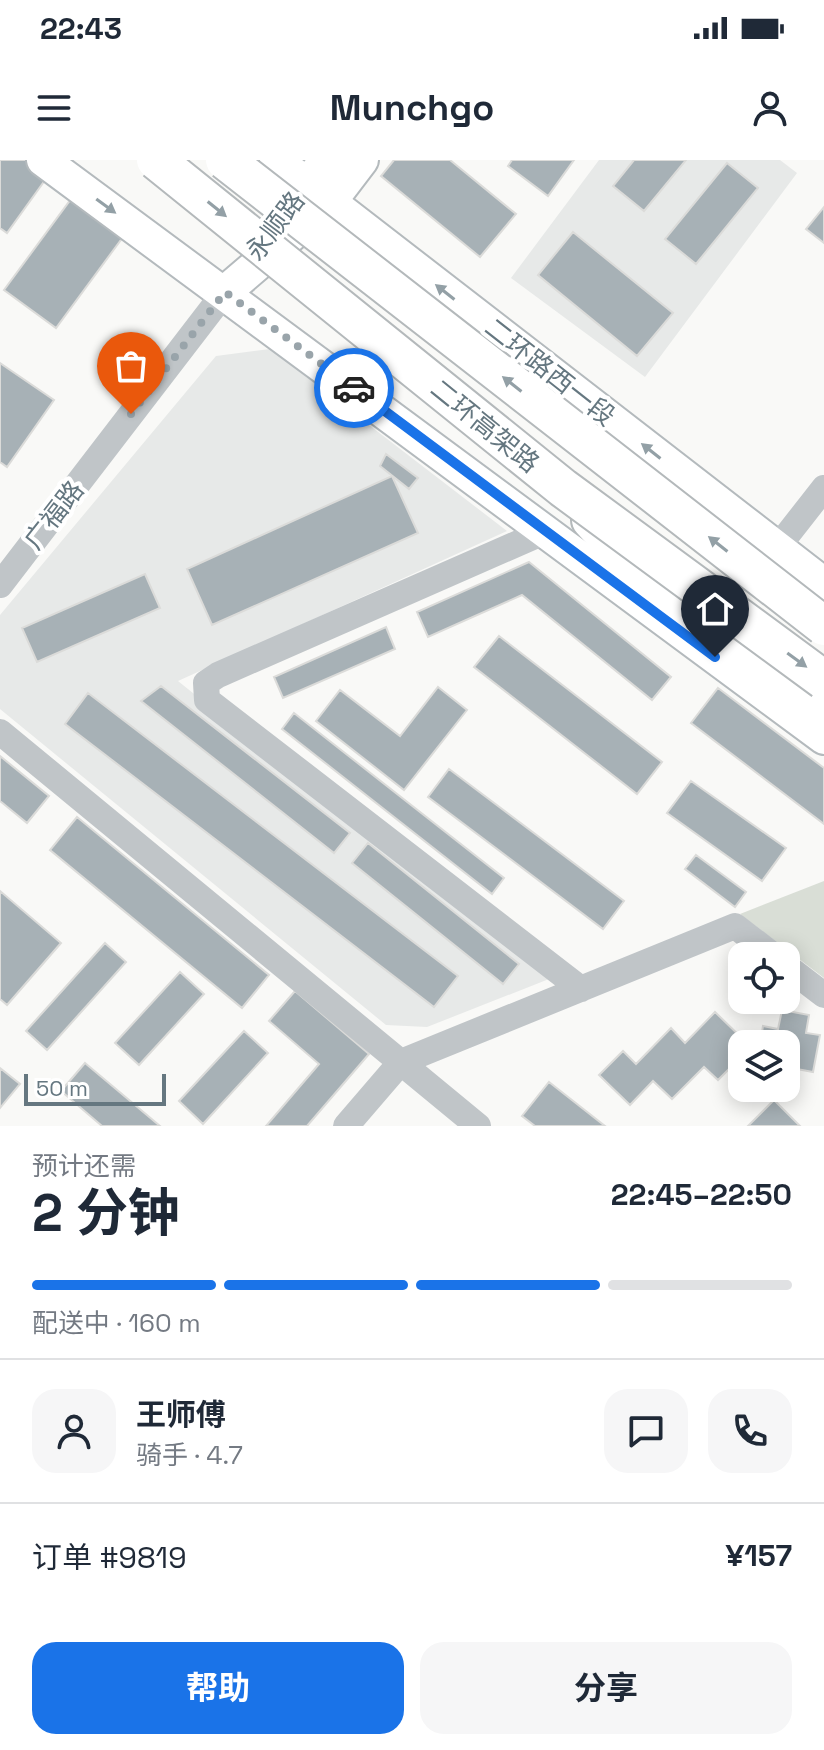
<!DOCTYPE html>
<html lang="zh">
<head>
<meta charset="utf-8">
<style>
	:root { --surface:#fff; --page:#f6f6f7; --text:#1f2937; --muted:#747a83; --line:#e0e1e3; --accent:#1a73e8 }
	body { margin:0; font-family:"Space Grotesk","Noto Sans SC",sans-serif; background:var(--page); color:var(--text); height:100vh; display:flex; flex-direction:column; font-size:30px; white-space:nowrap }
	* { box-sizing:border-box; margin:0 }
	p { font-size:26px; color:var(--muted) }
	.icon { flex:none; width:44px; height:44px; fill:none; stroke:currentColor; stroke-width:2; stroke-linecap:round; stroke-linejoin:round }
	.map { position:relative; height:966px; overflow:hidden }
	.side { display:flex; flex-direction:column; background:var(--surface); flex:1 }
	.side>* { flex:none }
	.tools { position:absolute; left:728px; top:782px; display:grid; gap:16px }
	.tools a { display:grid; place-items:center; width:72px; height:72px; border-radius:16px; background:var(--surface); box-shadow:0 4px 20px #0003; font-size:40px }
	.scale { position:absolute; left:24px; bottom:20px; width:142px; box-sizing:border-box; padding-left:8px; border:4px solid #657780; border-top:0; font-size:22px; line-height:28px; white-space:nowrap; color:#657780; -webkit-text-stroke:6px #fff; paint-order:stroke }
	.pin { position:absolute; display:grid; place-items:center; width:68px; height:68px; color:#fff; margin:-82px -34px; border-radius:50% 50% 50% 0; rotate:-45deg; box-shadow:0 0 8px #0007 }
	.pin .icon { rotate:45deg }
	.courier { position:absolute; display:grid; place-items:center; width:80px; height:80px; margin:-40px; border:6px solid #1a73e8; border-radius:50%; background:#fff; color:#222; box-shadow:0 2px 10px #0007 }
	.summary em { font-style:normal; font-weight:700 }
	.summary div { display:flex; flex-direction:column-reverse }
	.summary { display:flex; align-items:center; justify-content:space-between; height:136px; padding:0 32px }
	h1 { font-size:52px; font-weight:700; line-height:60px }
	.bar { display:grid; grid-template-columns:repeat(4,1fr); gap:12px 8px; align-content:center; height:96px; padding:0 32px }
	.bar i { height:10px; border-radius:6px; background:var(--line) }
	.bar .current { background:var(--accent) }
	.bar p { grid-column:span 4 }
	.line { display:flex; align-items:center; gap:20px; padding:0 32px; border-top:2px solid var(--line) }
	.line div { flex:1 }
	.round { display:grid; place-items:center; flex:none; width:84px; height:84px; border-radius:24px; background:var(--page) }
	.action { display:flex; gap:16px; margin-top:auto; padding:16px 32px }
	.action a { flex:1; height:92px; border-radius:24px; background:var(--accent); color:#fff; font-size:32px; font-weight:700; line-height:92px; text-align:center }
	.action a+a { background:var(--page); color:var(--text) }
	.status { display:flex; justify-content:space-between; align-items:center; height:56px; padding:0 40px; background:var(--surface); direction:ltr }
	.status svg { height:22px; fill:currentColor }
	header { display:flex; justify-content:space-between; align-items:center; height:104px; padding:0 32px; background:var(--surface); font-size:36px; font-weight:700 }
	.map>svg:first-child { display:block }
</style>
</head>
<body>
<div class="status"><b>22:43</b><svg viewBox="0 0 49 12"><path d="M0 12V9h3v3zM5 12V6h3v6zM10 12V3h3v9zM15 12V0h3v12zM26 1h20v11H26zM47 4h2v5h-2z"/></svg></div>
<header><svg class="icon" aria-label="menu" viewBox="0 0 24 24"><path d="M4 6h16M4 12h16M4 18h16"/></svg>Munchgo<svg class="icon" aria-label="person" viewBox="0 0 24 24"><circle cx="12" cy="8" r="4"/><path d="M4 21q1-7 8-7t8 7"/></svg></header>
<div class="map">
<svg width="824" height="966" viewBox="0 0 824 966">
	<rect width="100%" height="100%" fill="#f9f9f7"/>
	<path fill="#e7e9e8" d="M 599,0 L 780,0 L 797,13 L 645,217 L 511,118 Z
		M 270,189 L 507,371 L 178,521 L 549,819 L 427,867 L 386,865 L 0,549 L 0,455 L 216,196 Z"/>
	<path fill="#d9ded6" d="M 824,721 L 824,818 L 740,754 Z"/>
	<path fill="#a7b1b6" stroke="#dbdbd9" stroke-width="2" d="M 0,0 L 40,0 L 53,9 L 7,73 L 0,68 Z
		M 394,0 L 450,0 L 516,54 L 480,97 L 381,16 Z
		M 512,0 L 574,0 L 548,36 L 508,6 Z
		M 634,0 L 686,0 L 644,51 L 613,26 Z
		M 727,3 L 758,28 L 696,104 L 665,79 Z
		M 74,35 L 126,73 L 56,168 L 4,130 Z
		M 824,47 L 824,83 L 806,69 Z
		M 573,72 L 673,153 L 637,196 L 538,115 Z
		M 0,203 L 54,240 L 7,307 L 0,302 Z
		M 386,294 L 418,318 L 409,329 L 380,306 Z
		M 392,316 L 418,373 L 212,465 L 187,409 Z
		M 529,402 L 671,517 L 652,540 L 522,435 L 428,477 L 417,452 Z
		M 145,414 L 160,448 L 37,502 L 22,468 Z
		M 386,467 L 395,489 L 283,538 L 274,517 Z
		M 499,476 L 662,602 L 637,634 L 474,507 Z
		M 161,526 L 350,673 L 334,693 L 141,541 Z
		M 438,527 L 467,550 L 404,630 L 316,561 L 340,530 L 400,576 Z
		M 718,528 L 824,608 L 824,664 L 691,563 Z
		M 88,533 L 458,816 L 434,847 L 65,564 Z
		M 294,553 L 504,718 L 492,734 L 282,569 Z
		M 0,596 L 49,636 L 27,663 L 0,641 Z
		M 449,609 L 624,741 L 603,769 L 428,637 Z
		M 691,621 L 786,688 L 762,721 L 667,653 Z
		M 77,657 L 269,815 L 242,848 L 50,690 Z
		M 368,683 L 519,804 L 503,824 L 352,703 Z
		M 696,695 L 746,732 L 735,747 L 685,709 Z
		M 0,731 L 61,783 L 7,845 L 0,839 Z
		M 105,783 L 126,802 L 47,890 L 26,871 Z
		M 180,812 L 204,834 L 139,905 L 115,883 Z
		M 295,831 L 369,894 L 307,966 L 266,966 L 319,904 L 269,861 Z
		M 782,850 L 809,855 L 806,873 L 820,875 L 813,912 L 786,907 L 786,884 L 760,884 L 763,866 L 778,869 Z
		M 715,852 L 748,884 L 742,884 L 742,896 L 718,920 L 704,907 L 672,939 L 653,921 L 630,945 L 599,915 L 623,891 L 636,904 L 671,868 L 685,883 Z
		M 244,871 L 268,893 L 203,964 L 179,941 Z
		M 85,903 L 160,966 L 102,966 L 61,931 Z
		M 0,908 L 20,924 L 0,948 Z
		M 549,922 L 605,966 L 535,966 L 522,956 Z
		M 774,940 L 800,966 L 748,966 Z"/>
	<g fill="none" stroke-linecap="round" stroke-linejoin="round">
		<defs>
			<path id="major" d="M 43,0 L 824,578
				M 276,0 L 824,424
				M 293,42 L 326,0
				M 225,132 L 330,42 L 362,0"/>
			<path id="highway" d="M 591,360 L 634,407 L 824,554"/>
		</defs>
		<use href="#major" stroke="#b4babd" stroke-width="36"/>
		<use href="#highway" stroke="#b4b9bb" stroke-width="42"/>
		<path stroke="#c0c5c8" stroke-width="26" d="M 546,371 L 218,515 L 206,523 L 207,540 L 581,829
			M 777,388 L 824,328
			M 0,425 L 225,132
			M 0,572 L 478,966
			M 786,806 L 824,835
			M 346,966 L 401,902 L 735,766 L 774,796"/>
		<use href="#major" stroke="#fff" stroke-width="32"/>
		<use href="#highway" stroke="#fff" stroke-width="38"/>
		<defs>
			<path id="highway-bridge" d="M 156,0 L 563,328 L 824,520
				M 225,0 L 824,466"/>
		</defs>
		<use href="#highway-bridge" stroke="#b4b9bb" stroke-width="42" stroke-linecap="butt"/>
		<use href="#highway-bridge" stroke="#fff" stroke-width="38"/>
	</g>
	<defs><path id="oneway-solid" d="M-6-.8H1V-3.2L6.5 0L1 3.2V.8H-6Z" transform="scale(2)"/></defs>
	<g fill="#93a0a6">
		<use href="#oneway-solid" transform="translate(106 46) rotate(36)"/>
		<use href="#oneway-solid" transform="translate(217 49) rotate(39)"/>
		<use href="#oneway-solid" transform="translate(445 132) rotate(-142)"/>
		<use href="#oneway-solid" transform="translate(512 224) rotate(-142)"/>
		<use href="#oneway-solid" transform="translate(651 291) rotate(-142)"/>
		<use href="#oneway-solid" transform="translate(718 384) rotate(-142)"/>
		<use href="#oneway-solid" transform="translate(797 500) rotate(36)"/>
	</g>
	<g fill="none" stroke-linecap="round" stroke-linejoin="round">
		<path stroke="#99a4aa" stroke-width="8" stroke-dasharray="0 14.4" d="M 131,254 L 225,132 L 354,228"/>
		<path stroke="#1a73e8" stroke-width="10" d="M 354,228 L 715,497"/>
	</g>
	<g text-anchor="middle" stroke-width="8" stroke-linejoin="round" paint-order="stroke">
		<g font-size="26" fill="#657780" stroke="#fff">
			<text transform="translate(275 66) rotate(-53)" y="9">永顺路</text>
			<text transform="translate(550 212) rotate(38)" y="9">二环路西一段</text>
			<text transform="translate(485 266) rotate(39)" y="9">二环高架路</text>
			<text transform="translate(54 355) rotate(-52)" y="9">广福路</text>
		</g>
	</g>
</svg>
<div class="tools">
<a><svg class="icon" aria-label="locate" viewBox="0 0 24 24"><circle cx="12" cy="12" r="6"/><path d="M12 2v4M12 18v4M2 12h4M18 12h4"/></svg></a>
<a><svg class="icon" aria-label="layers" viewBox="0 0 24 24"><path d="M12 4l9 5-9 5-9-5zM3 14l9 5 9-5"/></svg></a>
</div>
<div class="scale">50 m</div>
<div class="pin" style="left:131px;top:254px;background:#ea580c"><svg class="icon" aria-label="bag" viewBox="0 0 24 24"><path d="M5 8h14l-1 12H6zM9 8a3 3 0 0 1 6 0"/></svg></div>
<div class="pin" style="left:715px;top:497px;background:#1f2937"><svg class="icon" aria-label="home" viewBox="0 0 24 24"><path d="M3 11l9-7 9 7M6 9v11h12V9"/></svg></div>
<div class="courier" style="left:354px;top:228px"><svg class="icon" aria-label="car" viewBox="0 0 24 24"><path d="M5 17H2v-5l4-1 3-4h7l3 4 3 1v5h-3M9 17h6M6 11h13"/><circle cx="7" cy="17" r="2"/><circle cx="17" cy="17" r="2"/></svg></div>
</div>
<section class="side">
<div class="summary"><div><h1>2 分钟</h1><p>预计还需</p></div><em>22:45–22:50</em></div>
<div class="bar"><i class="current"></i><i class="current"></i><i class="current"></i><i></i><p>配送中 · 160 m</p></div>
<div class="line" style="height:144px"><a class="round"><svg class="icon" aria-label="person" viewBox="0 0 24 24"><circle cx="12" cy="8" r="4"/><path d="M4 21q1-7 8-7t8 7"/></svg></a><div><b>王师傅</b><p>骑手 · 4.7</p></div><a class="round"><svg class="icon" aria-label="chat" viewBox="0 0 24 24"><path d="M4 5h16v11H9l-5 4z"/></svg></a><a class="round"><svg class="icon" aria-label="phone" viewBox="0 0 24 24"><path d="M5 4h4l2 5-3 2q2 4 5 5l2-3 5 2v4C11 20 4 13 5 4z"/></svg></a></div>
<div class="line" style="height:104px"><div>订单 #9819</div><b>¥157</b></div>
<div class="action"><a>帮助</a><a>分享</a></div>
</section>
</body>
</html>
